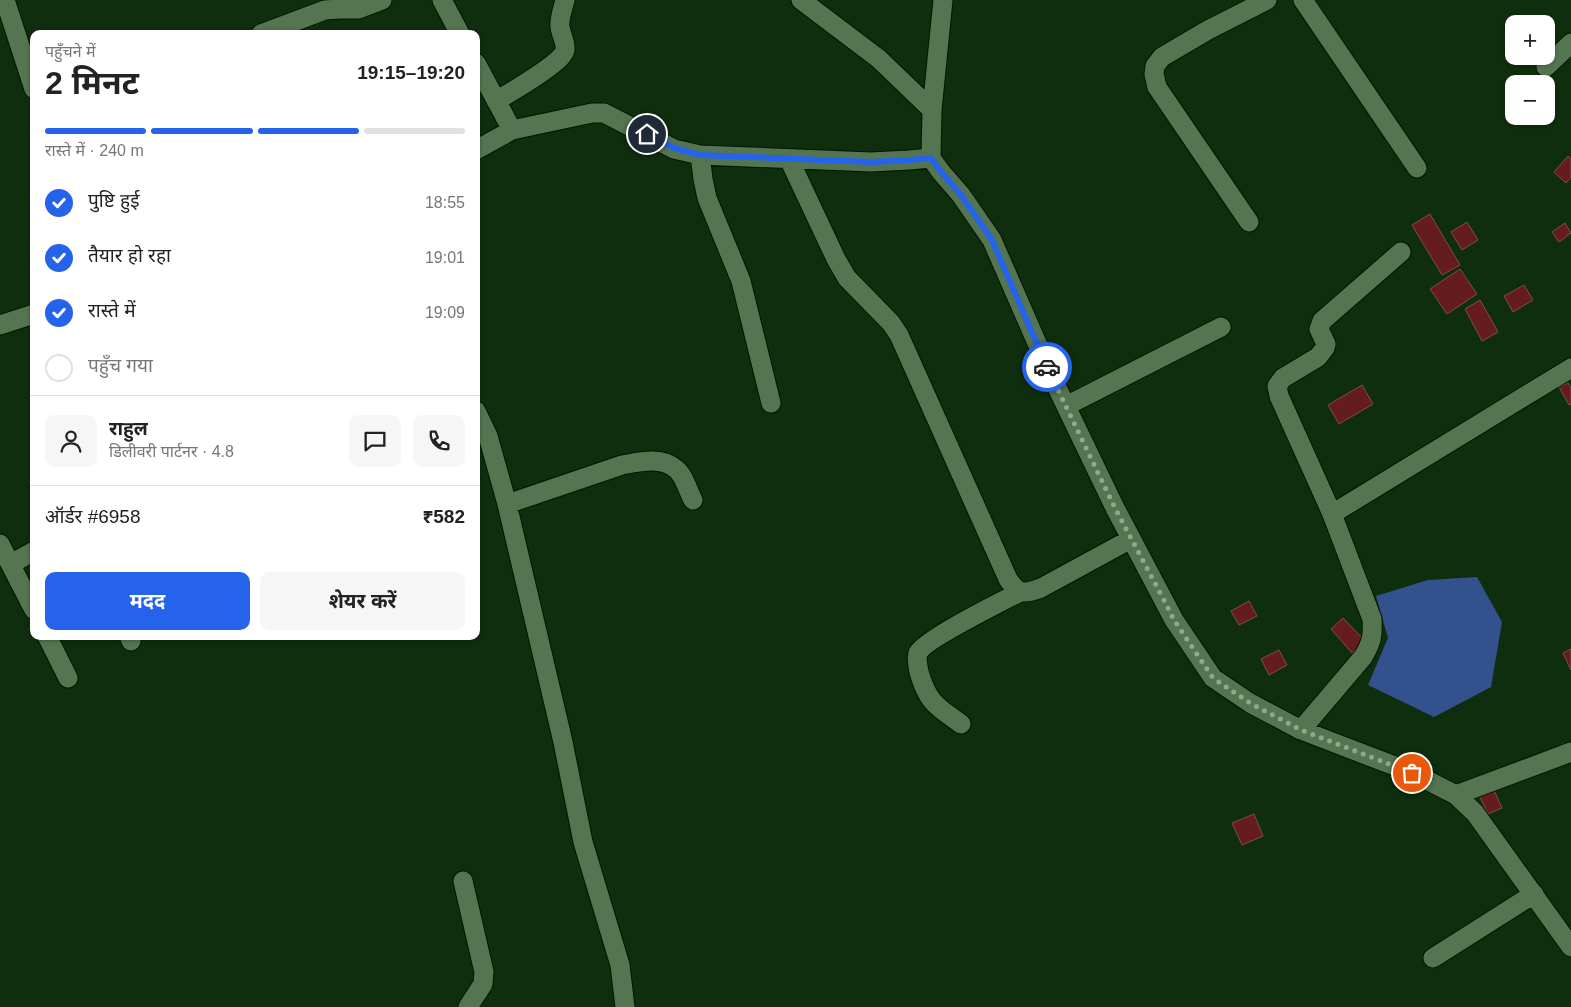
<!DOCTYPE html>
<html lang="hi">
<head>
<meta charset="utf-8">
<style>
	:root { --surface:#fff; --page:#f6f6f6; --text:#222; --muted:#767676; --line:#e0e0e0; --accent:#2563eb }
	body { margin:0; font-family:Arial,"Noto Sans Devanagari",sans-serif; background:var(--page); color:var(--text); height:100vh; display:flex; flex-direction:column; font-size:19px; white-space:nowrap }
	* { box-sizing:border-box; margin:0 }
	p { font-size:16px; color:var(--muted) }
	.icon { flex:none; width:28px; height:28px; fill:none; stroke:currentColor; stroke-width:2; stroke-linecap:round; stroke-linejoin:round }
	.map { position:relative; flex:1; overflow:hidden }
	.panel { position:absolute; left:30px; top:30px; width:450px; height:610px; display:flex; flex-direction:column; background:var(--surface); border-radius:10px; box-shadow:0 1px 4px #0004 }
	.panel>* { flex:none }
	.fabs { position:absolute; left:1505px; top:15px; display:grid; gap:10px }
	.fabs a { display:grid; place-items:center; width:50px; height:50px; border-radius:10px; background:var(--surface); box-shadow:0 1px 4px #0004; font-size:25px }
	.pin { position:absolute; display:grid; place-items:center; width:42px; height:42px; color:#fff; margin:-21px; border:2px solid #fff; border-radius:50%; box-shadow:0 1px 5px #0007 }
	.courier { position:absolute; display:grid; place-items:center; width:50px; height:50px; margin:-25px; border:4px solid #2563eb; border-radius:50%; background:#fff; color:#222; box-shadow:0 1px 6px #0007 }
	.headline em { font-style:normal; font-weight:700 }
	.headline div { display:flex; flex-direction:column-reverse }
	.headline { display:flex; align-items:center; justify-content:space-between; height:85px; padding:0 15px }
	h1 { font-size:32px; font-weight:700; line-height:38px }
	.bar { display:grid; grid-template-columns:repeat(4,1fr); gap:8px 5px; align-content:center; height:60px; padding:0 15px }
	.bar i { height:6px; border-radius:4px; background:var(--line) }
	.bar .current { background:var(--accent) }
	.bar p { grid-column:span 4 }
	.line { display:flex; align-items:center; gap:12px; padding:0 15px; border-top:1px solid var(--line) }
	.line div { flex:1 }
	.round { display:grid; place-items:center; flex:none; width:52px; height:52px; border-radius:10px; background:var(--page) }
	ol { padding:0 15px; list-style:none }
	li { display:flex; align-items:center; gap:15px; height:55px }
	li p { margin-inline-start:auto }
	li .icon { padding:5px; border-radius:50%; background:var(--accent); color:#fff; stroke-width:4 }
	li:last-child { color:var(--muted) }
	li i { width:28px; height:28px; border:2px solid var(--line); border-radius:50% }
	.cta { display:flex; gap:10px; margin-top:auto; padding:10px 15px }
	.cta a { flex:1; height:58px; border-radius:10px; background:var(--accent); color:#fff; font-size:20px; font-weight:700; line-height:58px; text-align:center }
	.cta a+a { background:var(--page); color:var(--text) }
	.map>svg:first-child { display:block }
</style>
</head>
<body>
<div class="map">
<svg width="1571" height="1007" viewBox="0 0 1571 1007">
	<rect width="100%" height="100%" fill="#0f2e0d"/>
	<path fill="#33528d" d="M 1477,577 L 1502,622 L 1491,687 L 1434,717 L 1368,685 L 1388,638 L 1376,596 L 1428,580 Z"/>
	<path fill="#651c1f" stroke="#7f4d4b" d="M 1568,156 L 1571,159 L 1571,177 L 1566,183 L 1554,172 Z
		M 1430,214 L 1460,265 L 1442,275 L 1412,225 Z
		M 1467,222 L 1478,240 L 1462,250 L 1451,232 Z
		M 1565,223 L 1571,233 L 1559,242 L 1552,232 Z
		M 1460,269 L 1477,294 L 1447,314 L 1430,289 Z
		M 1524,285 L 1533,300 L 1513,312 L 1504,296 Z
		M 1480,300 L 1498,332 L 1482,341 L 1465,309 Z
		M 1568,383 L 1571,388 L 1571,404 L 1569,405 L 1559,387 Z
		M 1362,385 L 1373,404 L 1339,424 L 1328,405 Z
		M 1249,601 L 1257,616 L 1239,625 L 1231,611 Z
		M 1343,618 L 1365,641 L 1352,653 L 1331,629 Z
		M 1571,649 L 1571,670 L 1563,653 Z
		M 1279,650 L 1287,665 L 1269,675 L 1261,659 Z
		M 1493,788 L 1502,808 L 1488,814 L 1479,795 Z
		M 1254,814 L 1263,836 L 1242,845 L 1232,823 Z"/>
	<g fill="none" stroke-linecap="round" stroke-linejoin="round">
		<defs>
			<path id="minor" d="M 5,0 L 34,89
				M 442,0 L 460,34
				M 801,0 L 879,59 L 932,110
				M 943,0 L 932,110 L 931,158 L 941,172 L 961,195 L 992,240 L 1050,373 L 1115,508 L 1174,620 L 1213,678 L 1250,703 L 1301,730 L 1413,773 L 1456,795 L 1475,813 L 1571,947
				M 1303,0 L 1417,168
				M 261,34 L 325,10 L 339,9 L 358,9 L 382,0
				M 476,63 L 512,130
				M 1546,67 L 1571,43
				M 496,101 C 509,93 564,62 565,50 C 566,42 561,35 560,27 C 559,18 563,9 565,0
				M 476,150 L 512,130 L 592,113 L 604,113 L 674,149 L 700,155 L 871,162 L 909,160 L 931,158
				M 700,155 L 703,179 L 707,198 L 741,281 L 771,403
				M 789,159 L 836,259 L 847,278 L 891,323 L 899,335 L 1008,579 C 1018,595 1025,594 1041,588 L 1131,539
				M 1249,222 L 1157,87 L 1154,74 L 1155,66 L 1162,57 L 1208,30 L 1267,0
				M 0,325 L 34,314
				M 1066,406 L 1221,327
				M 476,411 L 488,436 L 507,504 L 563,742 L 583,842 L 620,965 L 625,1007
				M 507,504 L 622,465 C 639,462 661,456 676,469 C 684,475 688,491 693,500
				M 1332,514 L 1571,368
				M 0,544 L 34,610
				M 11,564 L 34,551
				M 47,636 L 68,678
				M 129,636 L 131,641
				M 961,724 C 936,706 928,703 919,672 C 918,666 916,659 918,653 C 925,639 1003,601 1020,592
				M 1301,730 L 1363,657 C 1372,642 1373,636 1372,619 L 1332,514 L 1279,396 L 1277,386 L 1283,378 L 1318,357 L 1325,348 L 1326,344 L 1319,329 L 1322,321 L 1401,252
				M 1456,795 L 1571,752
				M 463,881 L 484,972 L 483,984 L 468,1007
				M 1433,958 L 1534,894"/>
		</defs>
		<use href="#minor" stroke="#001600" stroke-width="21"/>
		<use href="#minor" stroke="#547550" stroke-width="19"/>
	</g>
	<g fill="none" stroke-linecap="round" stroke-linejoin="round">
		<path stroke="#91a88f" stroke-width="5" stroke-dasharray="0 9" d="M 1047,367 L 1115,508 L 1166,604 L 1174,620 L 1213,678 L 1250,703 L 1301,730 L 1412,773"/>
		<path stroke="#2563eb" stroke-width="6" d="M 647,134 L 674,148 L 700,155 L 871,162 L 910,160 L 931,158 L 941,172 L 961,195 L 992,240 L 1047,367"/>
	</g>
</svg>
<div class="fabs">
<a>+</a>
<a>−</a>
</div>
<div class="pin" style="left:1412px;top:773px;background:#ea580c"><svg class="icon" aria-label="bag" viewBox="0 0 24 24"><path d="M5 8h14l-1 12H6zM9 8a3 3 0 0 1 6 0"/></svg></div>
<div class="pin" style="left:647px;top:134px;background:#1f2937"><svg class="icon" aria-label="home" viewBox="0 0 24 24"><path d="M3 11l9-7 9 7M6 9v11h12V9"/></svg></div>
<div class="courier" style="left:1047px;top:367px"><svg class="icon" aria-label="car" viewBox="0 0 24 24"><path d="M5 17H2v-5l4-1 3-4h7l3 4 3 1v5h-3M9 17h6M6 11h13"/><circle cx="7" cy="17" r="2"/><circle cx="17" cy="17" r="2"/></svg></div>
<section class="panel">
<div class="headline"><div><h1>2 मिनट</h1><p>पहुँचने में</p></div><em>19:15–19:20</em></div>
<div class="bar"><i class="current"></i><i class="current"></i><i class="current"></i><i></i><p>रास्ते में · 240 m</p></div>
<ol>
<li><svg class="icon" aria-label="check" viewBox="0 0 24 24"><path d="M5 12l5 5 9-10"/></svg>पुष्टि हुई<p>18:55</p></li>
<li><svg class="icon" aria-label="check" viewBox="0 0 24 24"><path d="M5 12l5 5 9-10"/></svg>तैयार हो रहा<p>19:01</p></li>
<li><svg class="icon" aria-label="check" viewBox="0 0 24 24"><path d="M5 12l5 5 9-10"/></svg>रास्ते में<p>19:09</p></li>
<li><i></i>पहुँच गया</li>
</ol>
<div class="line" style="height:90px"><a class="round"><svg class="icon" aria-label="person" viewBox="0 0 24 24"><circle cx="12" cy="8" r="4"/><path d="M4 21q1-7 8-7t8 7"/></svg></a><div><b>राहुल</b><p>डिलीवरी पार्टनर · 4.8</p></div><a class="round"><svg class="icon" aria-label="chat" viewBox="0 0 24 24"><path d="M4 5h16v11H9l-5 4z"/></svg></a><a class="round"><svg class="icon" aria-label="phone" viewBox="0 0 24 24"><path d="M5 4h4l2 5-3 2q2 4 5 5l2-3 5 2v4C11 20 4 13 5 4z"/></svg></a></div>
<div class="line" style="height:65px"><div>ऑर्डर #6958</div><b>₹582</b></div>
<div class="cta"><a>मदद</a><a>शेयर करें</a></div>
</section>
</div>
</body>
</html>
